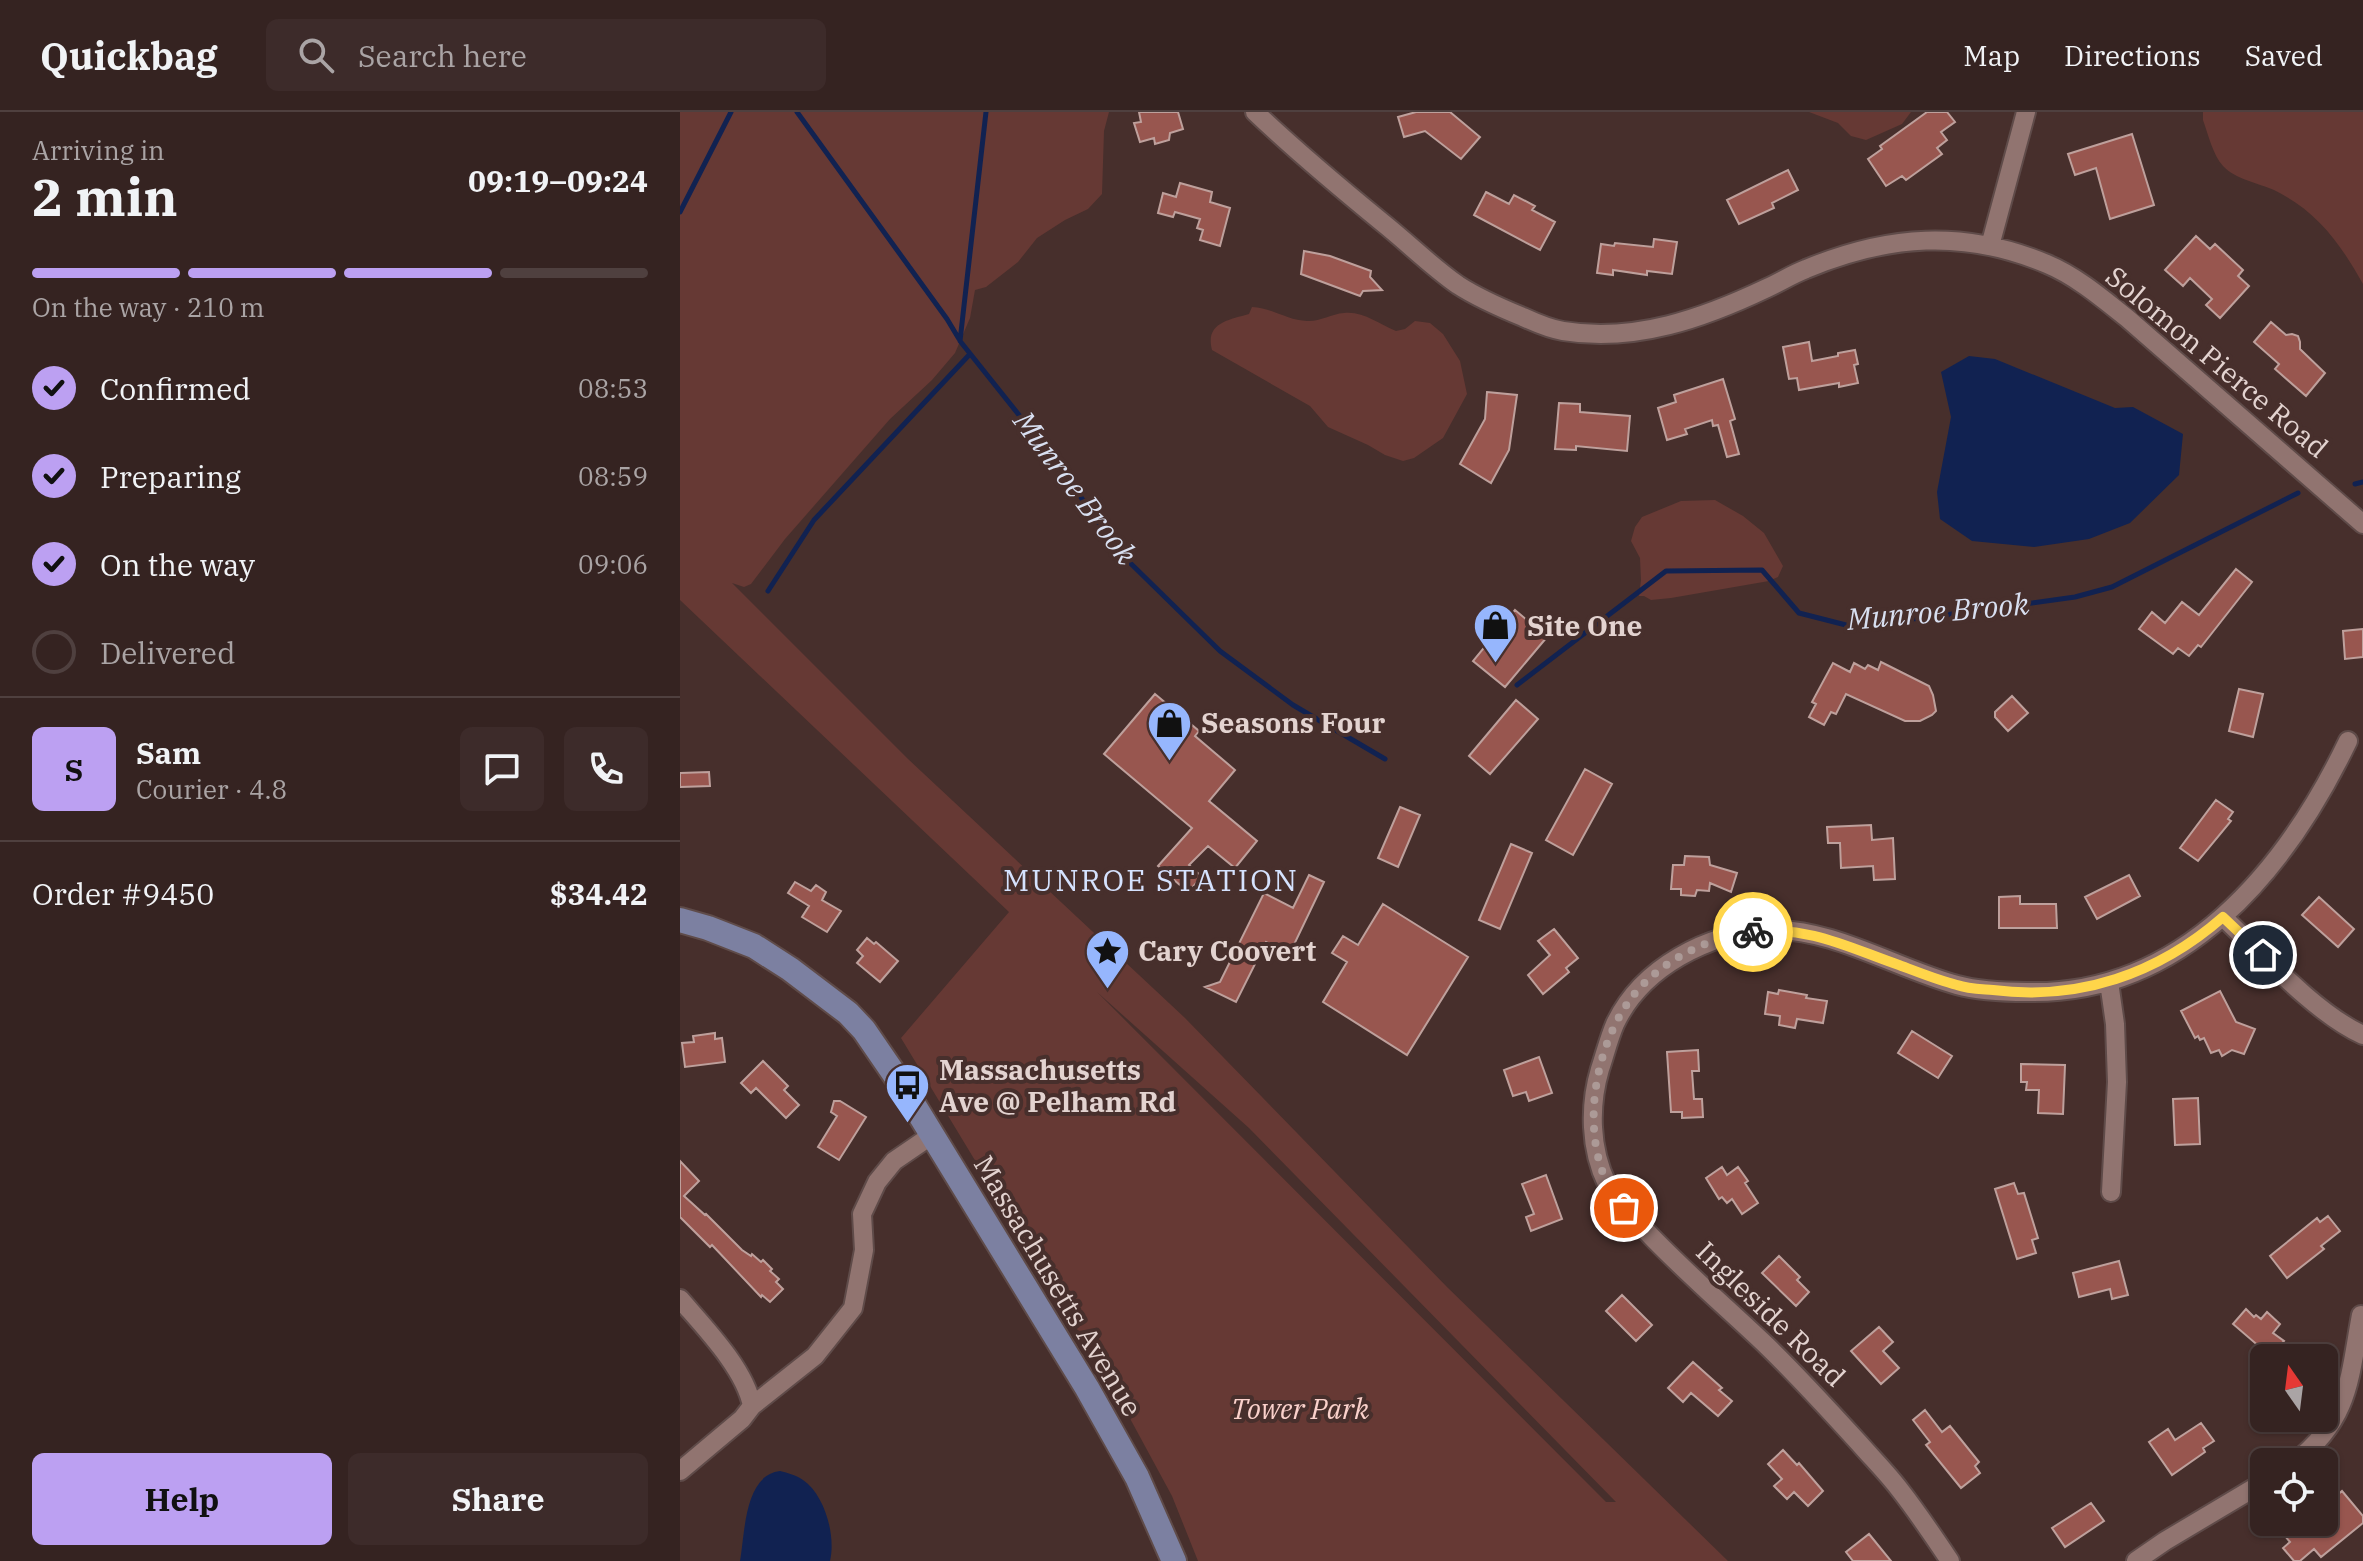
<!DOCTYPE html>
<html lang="en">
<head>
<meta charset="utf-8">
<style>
	:root { --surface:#352321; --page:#3d2b2a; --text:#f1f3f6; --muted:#aaa4a5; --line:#4f403f; --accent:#bca0f2 }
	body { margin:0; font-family:"IBM Plex Serif",serif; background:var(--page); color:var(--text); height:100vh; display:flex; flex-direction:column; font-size:30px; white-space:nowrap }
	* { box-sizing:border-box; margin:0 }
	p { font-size:26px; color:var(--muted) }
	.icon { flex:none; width:44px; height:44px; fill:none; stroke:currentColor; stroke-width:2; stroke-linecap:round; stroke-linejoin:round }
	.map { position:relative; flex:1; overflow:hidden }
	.drawer { display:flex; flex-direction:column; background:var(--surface); width:680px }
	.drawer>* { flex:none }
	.needle { width:52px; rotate:346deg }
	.tools { position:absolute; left:1570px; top:1232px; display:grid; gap:16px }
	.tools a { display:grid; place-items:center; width:88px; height:88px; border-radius:12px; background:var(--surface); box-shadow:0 2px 6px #0004,0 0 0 2px var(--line); font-size:40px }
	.pin { position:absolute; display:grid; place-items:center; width:68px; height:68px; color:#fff; margin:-34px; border:4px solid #fff; border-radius:50%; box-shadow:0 2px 8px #0007 }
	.courier { position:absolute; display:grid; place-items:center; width:80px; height:80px; margin:-40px; border:6px solid #ffd54a; border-radius:50%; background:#fff; color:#222; box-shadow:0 2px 10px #0007 }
	.headline em { font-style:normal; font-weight:800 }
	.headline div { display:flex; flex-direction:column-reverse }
	.headline { display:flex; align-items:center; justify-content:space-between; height:136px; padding:0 32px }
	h1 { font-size:52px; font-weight:800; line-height:60px }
	.bar { display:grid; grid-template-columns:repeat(4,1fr); gap:12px 8px; align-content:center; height:96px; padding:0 32px }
	.bar i { height:10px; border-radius:6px; background:var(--line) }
	.bar .active { background:var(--accent) }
	.bar p { grid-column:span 4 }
	.line { display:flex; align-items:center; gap:20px; padding:0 32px; border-top:2px solid var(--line) }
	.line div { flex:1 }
	.round { display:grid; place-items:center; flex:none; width:84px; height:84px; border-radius:12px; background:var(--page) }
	ol { padding:0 32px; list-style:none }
	li { display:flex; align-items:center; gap:24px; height:88px }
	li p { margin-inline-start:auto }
	li .icon { padding:8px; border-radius:50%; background:var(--accent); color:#111; stroke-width:4 }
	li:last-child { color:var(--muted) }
	li i { width:44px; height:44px; border:4px solid var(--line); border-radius:50% }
	.action { display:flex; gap:16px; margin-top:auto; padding:16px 32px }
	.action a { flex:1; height:92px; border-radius:12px; background:var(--accent); color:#111; font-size:32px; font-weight:800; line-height:92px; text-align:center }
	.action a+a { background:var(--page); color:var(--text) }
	header { display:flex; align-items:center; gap:48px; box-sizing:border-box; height:112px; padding:0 40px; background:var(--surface); border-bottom:2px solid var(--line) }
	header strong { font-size:38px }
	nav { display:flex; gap:44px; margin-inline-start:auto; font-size:28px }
	.search { width:560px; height:72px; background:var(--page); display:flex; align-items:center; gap:20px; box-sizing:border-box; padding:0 28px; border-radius:12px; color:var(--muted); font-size:30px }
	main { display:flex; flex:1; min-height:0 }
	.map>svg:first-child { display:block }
</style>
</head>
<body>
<header>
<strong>Quickbag</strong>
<div class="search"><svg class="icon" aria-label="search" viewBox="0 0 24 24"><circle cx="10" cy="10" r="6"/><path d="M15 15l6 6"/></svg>Search here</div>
<nav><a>Map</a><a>Directions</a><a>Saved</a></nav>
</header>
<main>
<section class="drawer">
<div class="headline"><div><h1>2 min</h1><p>Arriving in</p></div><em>09:19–09:24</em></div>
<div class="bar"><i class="active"></i><i class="active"></i><i class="active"></i><i></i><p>On the way · 210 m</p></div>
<ol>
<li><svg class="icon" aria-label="check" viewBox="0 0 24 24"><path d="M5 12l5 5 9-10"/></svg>Confirmed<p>08:53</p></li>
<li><svg class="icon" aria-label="check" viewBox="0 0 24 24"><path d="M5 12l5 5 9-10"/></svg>Preparing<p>08:59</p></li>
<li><svg class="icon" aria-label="check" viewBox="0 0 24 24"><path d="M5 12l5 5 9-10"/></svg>On the way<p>09:06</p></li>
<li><i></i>Delivered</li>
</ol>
<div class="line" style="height:144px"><b class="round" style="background:var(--accent);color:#111">S</b><div><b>Sam</b><p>Courier · 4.8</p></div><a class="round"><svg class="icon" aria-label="chat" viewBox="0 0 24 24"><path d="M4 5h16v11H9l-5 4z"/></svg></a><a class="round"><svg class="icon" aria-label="phone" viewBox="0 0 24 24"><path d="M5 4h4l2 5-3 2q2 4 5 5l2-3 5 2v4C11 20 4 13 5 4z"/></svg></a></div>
<div class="line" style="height:104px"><div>Order #9450</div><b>$34.42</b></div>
<div class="action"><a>Help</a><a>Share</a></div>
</section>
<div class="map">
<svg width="1683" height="1449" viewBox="0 0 1683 1449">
	<rect width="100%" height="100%" fill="#472f2c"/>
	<path fill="#663934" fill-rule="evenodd" d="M 0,0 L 429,0 L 424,19 L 422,82 L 408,97 L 385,108 L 357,126 L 338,150 L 306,175 L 295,178 L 290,206 L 275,241 L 252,268 L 210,307 L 105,427 L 71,472 L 64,475 L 52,471 L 228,647 L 505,906 L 767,1175 L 1048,1449 L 518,1449 L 492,1384 L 440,1288 L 221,926 L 329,800 L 0,488 ZM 417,880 L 569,1016 L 936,1390 L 926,1390 Z
		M 1129,0 L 1231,0 L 1222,12 L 1186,28 L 1171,24 L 1158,11 Z
		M 1523,0 L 1683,0 L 1683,172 C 1660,131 1637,99 1594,78 C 1578,71 1555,67 1543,54 C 1533,43 1528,22 1523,8 Z
		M 572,195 C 593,196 608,209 627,209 C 639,210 651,202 664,201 C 684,199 698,212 716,219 L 725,217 L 735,209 L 750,211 L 763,222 L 780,249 L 787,282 L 763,326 L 734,346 L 723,349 L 705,343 L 688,333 L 648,315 L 630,294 L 532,238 C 525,211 548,208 569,202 Z
		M 1035,388 L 1063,404 L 1084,421 L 1103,454 L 1098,465 L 1089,469 L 991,486 L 971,488 L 964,484 L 959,484 L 961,468 L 960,446 L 951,429 L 955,415 L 962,405 L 1001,389 Z"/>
	<path fill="#112251" d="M 1289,244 L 1315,247 L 1435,296 L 1453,295 L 1503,322 L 1499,363 L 1450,411 L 1409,427 L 1354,435 L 1292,429 L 1260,407 L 1257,380 L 1271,305 L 1261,260 Z
		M 100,1359 C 108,1361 116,1363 123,1368 C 145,1383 156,1424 150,1449 L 60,1449 C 65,1422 64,1363 100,1359 Z"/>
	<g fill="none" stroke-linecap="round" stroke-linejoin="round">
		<path stroke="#112251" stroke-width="5" d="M 117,0 L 267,207 L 279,227
			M 306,0 L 280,229 L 375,348 L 439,440 L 540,539 L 613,593 L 705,647
			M 0,100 L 51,0
			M 1675,372 L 1683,370
			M 88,479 L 134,408 L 290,242
			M 837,573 L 986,459 L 1082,458 L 1119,501 L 1166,513 L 1243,506 L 1395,485 L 1432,475 L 1618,381"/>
	</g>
	<path fill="#98564f" stroke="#bea09c" stroke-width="2" d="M 459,0 L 498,0 L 503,17 L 490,21 L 489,28 L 475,32 L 474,26 L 460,30 L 454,11 L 461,10 Z
		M 736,0 L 770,0 L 800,25 L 781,47 L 745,19 L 724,25 L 718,5 Z
		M 1247,0 L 1267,0 L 1275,10 L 1261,20 L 1267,28 L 1257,36 L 1262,42 L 1226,68 L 1222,64 L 1206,74 L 1188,47 L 1202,37 L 1200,34 Z
		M 1452,22 L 1474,93 L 1430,107 L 1416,56 L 1395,63 L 1388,42 Z
		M 1108,58 L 1118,78 L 1092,91 L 1094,96 L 1059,112 L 1047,88 Z
		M 500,71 L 532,80 L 530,90 L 550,96 L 540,134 L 520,128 L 523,118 L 517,116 L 520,107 L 495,100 L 493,105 L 478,101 L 483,81 L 496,85 Z
		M 806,80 L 829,92 L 834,83 L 855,94 L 852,98 L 875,110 L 860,138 L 794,103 Z
		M 1516,124 L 1530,137 L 1535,132 L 1563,158 L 1558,164 L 1569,174 L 1540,206 L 1526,193 L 1532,187 L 1510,166 L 1503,174 L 1485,158 Z
		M 974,127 L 997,130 L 992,162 L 967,159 L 967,163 L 933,158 L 933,163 L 917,161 L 921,132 L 934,134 L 935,131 L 973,135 Z
		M 624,139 L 650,144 L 691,159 L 690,165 L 702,178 L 683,179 L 680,184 L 621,162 Z
		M 1591,210 L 1606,223 L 1612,222 L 1618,224 L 1620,230 L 1620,237 L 1645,261 L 1626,284 L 1595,257 L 1599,252 L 1574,230 Z
		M 1129,230 L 1132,249 L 1158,244 L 1158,241 L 1175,238 L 1178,252 L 1174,253 L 1178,271 L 1159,275 L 1159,271 L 1119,278 L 1117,266 L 1109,267 L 1103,235 Z
		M 1043,267 L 1055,307 L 1050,309 L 1059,342 L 1047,345 L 1038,313 L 1033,314 L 1032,308 L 1005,317 L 1007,322 L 987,328 L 978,296 L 996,290 L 994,283 Z
		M 807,280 L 837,283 L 829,338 L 811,371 L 780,352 L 805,307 Z
		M 879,291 L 900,292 L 900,300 L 950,304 L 947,339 L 896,334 L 896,338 L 875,337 Z
		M 1556,457 L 1572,470 L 1521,535 L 1518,533 L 1509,544 L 1498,536 L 1493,542 L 1459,517 L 1472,500 L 1485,511 L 1502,490 L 1519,503 Z
		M 835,498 L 867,525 L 825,575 L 793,549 Z
		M 1683,517 L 1683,545 L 1665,547 L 1663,519 Z
		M 1201,550 L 1249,574 L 1253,583 L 1256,599 L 1252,603 L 1240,609 L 1225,609 L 1166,582 L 1156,602 L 1151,600 L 1144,613 L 1129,605 L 1136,592 L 1132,590 L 1153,551 L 1170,560 L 1174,551 L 1185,557 L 1188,553 L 1198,558 Z
		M 1559,577 L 1583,582 L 1573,625 L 1549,619 Z
		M 475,582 L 519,619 L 515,624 L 555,658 L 529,689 L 577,729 L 555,756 L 528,734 L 509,753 L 522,765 L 508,780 L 478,754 L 512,716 L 424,642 Z
		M 1332,584 L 1348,601 L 1328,619 L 1315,605 L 1315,600 Z
		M 836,588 L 858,607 L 810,662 L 789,644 Z
		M 905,657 L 932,672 L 893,743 L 866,728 Z
		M 29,660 L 30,674 L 0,675 L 0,661 Z
		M 1536,688 L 1553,700 L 1548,707 L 1551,709 L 1518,749 L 1500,736 Z
		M 720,695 L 740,703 L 718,755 L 698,746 Z
		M 1191,713 L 1192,728 L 1213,726 L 1215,767 L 1194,768 L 1193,754 L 1161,756 L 1160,731 L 1148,731 L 1147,715 Z
		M 831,732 L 852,741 L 820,817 L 799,808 Z
		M 1005,744 L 1029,745 L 1030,753 L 1057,761 L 1051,780 L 1030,771 L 1029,779 L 1017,778 L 1015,784 L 1001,783 L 1001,777 L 991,777 L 993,753 L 1004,753 Z
		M 629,763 L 644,770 L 610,841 L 586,830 L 556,890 L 525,875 L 540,870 L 584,781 L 613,796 Z
		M 1449,763 L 1460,784 L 1417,807 L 1405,785 Z
		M 115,770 L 131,779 L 136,773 L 146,780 L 142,788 L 161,799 L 147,820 L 122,805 L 129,794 L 108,781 Z
		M 1340,784 L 1340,792 L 1376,792 L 1377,816 L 1319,816 L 1319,785 Z
		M 1639,785 L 1674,817 L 1658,835 L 1622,803 Z
		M 703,792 L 788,845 L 727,943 L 643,890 L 667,850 L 652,841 L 663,824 L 678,833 Z
		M 874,817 L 898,846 L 886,856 L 889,860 L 863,882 L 848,863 L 870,843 L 858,829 Z
		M 187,826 L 194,832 L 196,830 L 218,849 L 200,870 L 177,851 L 183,844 L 177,838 Z
		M 1099,878 L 1127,883 L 1126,886 L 1147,889 L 1143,911 L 1117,907 L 1115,916 L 1099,913 L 1100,904 L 1085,902 L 1088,880 L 1098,882 Z
		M 1540,879 L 1556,910 L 1575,917 L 1564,942 L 1552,938 L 1542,944 L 1539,938 L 1531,941 L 1524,926 L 1520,928 L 1518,924 L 1515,926 L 1501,899 Z
		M 1232,919 L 1272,944 L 1258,966 L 1218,941 Z
		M 35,921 L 35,927 L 42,926 L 45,950 L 5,955 L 2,931 L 14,930 L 13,924 Z
		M 1018,938 L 1019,959 L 1012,959 L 1014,987 L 1022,987 L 1023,1005 L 1002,1006 L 1002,1000 L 991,1000 L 987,940 Z
		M 859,945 L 872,981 L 849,989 L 846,980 L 833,984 L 824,958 Z
		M 83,949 L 108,974 L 104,978 L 119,993 L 106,1006 L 76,976 L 71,981 L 61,971 Z
		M 1341,952 L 1385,953 L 1383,1002 L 1358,1001 L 1359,978 L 1346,978 L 1347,970 L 1341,970 Z
		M 1518,986 L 1520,1032 L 1495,1033 L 1493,987 Z
		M 154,989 L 160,989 L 186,1005 L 159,1048 L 138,1035 L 157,1004 L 151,1000 Z
		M 0,1049 L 19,1069 L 4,1084 L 25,1103 L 26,1102 L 62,1138 L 71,1144 L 72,1142 L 81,1150 L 83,1148 L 92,1157 L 90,1159 L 99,1167 L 96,1170 L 103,1177 L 90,1190 L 82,1183 L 81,1185 L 32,1133 L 30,1135 L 0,1105 Z
		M 1042,1055 L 1047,1063 L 1058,1055 L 1068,1069 L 1065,1071 L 1078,1091 L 1062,1102 L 1052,1087 L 1047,1091 L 1042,1085 L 1039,1087 L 1026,1066 Z
		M 866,1063 L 882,1107 L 851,1119 L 846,1105 L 854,1102 L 842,1072 Z
		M 1334,1071 L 1338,1082 L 1344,1081 L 1358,1126 L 1352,1128 L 1356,1141 L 1337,1147 L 1315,1077 Z
		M 1648,1104 L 1660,1119 L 1641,1134 L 1644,1137 L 1607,1166 L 1590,1144 L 1637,1106 L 1640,1110 Z
		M 1099,1144 L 1120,1165 L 1117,1168 L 1129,1180 L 1116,1194 L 1082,1161 Z
		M 1439,1149 L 1448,1183 L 1432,1187 L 1430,1177 L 1399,1185 L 1393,1161 Z
		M 942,1183 L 972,1213 L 956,1229 L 926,1199 Z
		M 1566,1197 L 1574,1205 L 1576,1203 L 1581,1207 L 1587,1200 L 1600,1212 L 1593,1221 L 1604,1229 L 1589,1246 L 1572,1246 L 1581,1236 L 1553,1212 Z
		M 1199,1215 L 1213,1230 L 1203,1239 L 1219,1256 L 1201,1272 L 1171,1239 Z
		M 1013,1250 L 1042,1276 L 1039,1278 L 1052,1289 L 1038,1304 L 1011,1281 L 1003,1290 L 988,1276 Z
		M 1245,1298 L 1262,1320 L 1270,1314 L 1299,1350 L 1295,1354 L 1300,1361 L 1281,1376 L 1246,1333 L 1250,1330 L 1233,1308 Z
		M 1521,1311 L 1534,1329 L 1523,1336 L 1525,1340 L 1492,1363 L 1469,1330 L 1488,1317 L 1495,1328 Z
		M 1103,1338 L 1117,1353 L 1119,1351 L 1143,1379 L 1128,1394 L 1114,1380 L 1107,1387 L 1094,1374 L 1102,1367 L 1088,1352 Z
		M 1662,1379 L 1683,1404 L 1683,1411 L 1641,1445 L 1634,1437 L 1620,1449 L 1614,1449 L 1603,1436 L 1610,1430 L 1605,1424 L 1622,1410 L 1644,1410 L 1644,1398 L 1651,1393 L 1649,1390 Z
		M 1411,1391 L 1424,1409 L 1385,1435 L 1372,1416 Z
		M 1189,1422 L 1211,1449 L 1173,1449 L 1166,1440 Z"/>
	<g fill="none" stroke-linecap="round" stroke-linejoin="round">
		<defs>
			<path id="minor" d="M 575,0 C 616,39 659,75 703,111 C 728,131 752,155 778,173 C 798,186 821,196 843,205 C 856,211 870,217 883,219 C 955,231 1024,206 1087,176 C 1100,170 1113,162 1126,157 C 1207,123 1284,117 1367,152 C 1396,164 1422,186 1447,206 L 1683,412
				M 1310,134 L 1346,0
				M 1543,805 C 1582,842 1636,902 1683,923
				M 1429,870 L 1435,912 L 1437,970 L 1431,1080
				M 0,1187 C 25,1216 65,1257 72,1294
				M 1615,1350 C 1670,1306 1669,1268 1681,1203
				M 0,1359 L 62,1307 L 72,1294 L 135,1244 L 173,1196 L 184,1138 L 182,1102 L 197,1070 L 214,1049 L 252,1023
				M 1270,1449 C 1254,1425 1238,1401 1220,1378 C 1208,1362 1193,1347 1179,1331 C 1149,1298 1119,1265 1087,1234 C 1047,1196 1005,1160 967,1120 C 953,1106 936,1091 927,1072 C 910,1037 909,994 920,957 C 925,942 929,926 935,912 C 962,855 1028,821 1089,818 C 1151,815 1217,857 1277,873 C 1299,879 1324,880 1347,880 C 1503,884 1606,758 1668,629
				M 1456,1449 L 1485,1429 L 1584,1370"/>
			<path id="primary" d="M 0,808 L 28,816 L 74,834 L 110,857 L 168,901 L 184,918 L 221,972 L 407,1276 L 457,1365 L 494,1449"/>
		</defs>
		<use href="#minor" stroke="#5f4b49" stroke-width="22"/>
		<use href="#primary" stroke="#5f4b49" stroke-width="28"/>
		<use href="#minor" stroke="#917470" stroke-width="18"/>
		<use href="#primary" stroke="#7c80a1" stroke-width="24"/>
	</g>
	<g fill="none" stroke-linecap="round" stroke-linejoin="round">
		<path stroke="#ac9a97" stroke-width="8" stroke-dasharray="0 14.4" d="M 944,1096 C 938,1088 931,1080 927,1071 C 901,1015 915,934 952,885 C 979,850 1029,824 1073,820"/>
		<path stroke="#ffd54a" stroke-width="10" d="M 1073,820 C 1130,814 1167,835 1219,853 C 1238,860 1257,868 1277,873 C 1288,877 1301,877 1313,878 C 1399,889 1478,862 1543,805 L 1583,843"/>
	</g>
	<defs>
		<symbol id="shop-pin" viewBox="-11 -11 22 30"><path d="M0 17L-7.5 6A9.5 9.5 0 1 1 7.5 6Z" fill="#96b6fd" stroke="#472f2c"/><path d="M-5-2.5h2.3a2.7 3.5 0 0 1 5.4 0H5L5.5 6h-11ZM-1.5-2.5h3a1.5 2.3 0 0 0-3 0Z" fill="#111"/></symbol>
		<symbol id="sight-pin" viewBox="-11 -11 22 30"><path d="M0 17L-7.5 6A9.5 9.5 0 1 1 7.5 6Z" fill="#96b6fd" stroke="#472f2c"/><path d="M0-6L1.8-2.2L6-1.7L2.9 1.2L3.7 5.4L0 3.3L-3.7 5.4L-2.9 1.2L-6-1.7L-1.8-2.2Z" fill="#111"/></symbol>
		<symbol id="bus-pin" viewBox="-11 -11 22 30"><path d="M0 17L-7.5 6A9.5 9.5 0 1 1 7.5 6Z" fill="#96b6fd" stroke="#472f2c"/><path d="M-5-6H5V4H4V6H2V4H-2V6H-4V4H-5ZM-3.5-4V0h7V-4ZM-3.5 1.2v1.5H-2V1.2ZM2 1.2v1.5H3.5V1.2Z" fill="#111"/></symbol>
	</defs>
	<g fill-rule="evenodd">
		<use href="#shop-pin" x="790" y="488" width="51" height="69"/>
		<use href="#shop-pin" x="464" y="586" width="51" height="69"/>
		<use href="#sight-pin" x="402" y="814" width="51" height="69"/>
		<use href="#bus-pin" x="202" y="948" width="51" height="69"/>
	</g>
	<g text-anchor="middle" stroke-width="8" stroke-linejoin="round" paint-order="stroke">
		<g font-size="28" fill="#e3d3d0" stroke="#472f2c">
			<text transform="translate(1537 250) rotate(40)" y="10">Solomon Pierce Road</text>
			<text transform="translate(378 1174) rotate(59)" y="10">Massachusetts Avenue</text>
			<text transform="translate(1091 1202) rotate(44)" y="10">Ingleside Road</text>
		</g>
		<g font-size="28" font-weight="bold" fill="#e3d3d0" stroke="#472f2c" text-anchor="start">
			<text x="847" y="524">Site One</text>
			<text x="521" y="621">Seasons Four</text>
			<text x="458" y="849">Cary Coovert</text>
			<text x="259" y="968">Massachusetts<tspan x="259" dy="32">Ave @ Pelham Rd</tspan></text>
		</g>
		<g font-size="28" font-style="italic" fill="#fad1cb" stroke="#472f2c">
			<text x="620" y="1307">Tower Park</text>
		</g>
		<g font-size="30" font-style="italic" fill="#d8dff0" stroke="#472f2c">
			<text transform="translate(395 376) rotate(53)" y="10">Munroe Brook</text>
			<text transform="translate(1258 500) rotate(-5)" y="10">Munroe Brook</text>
		</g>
		<g font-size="30" letter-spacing="2" fill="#d5e2fe" stroke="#472f2c">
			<text x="471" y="779">MUNROE STATION</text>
		</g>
	</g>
</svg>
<div class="tools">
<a><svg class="needle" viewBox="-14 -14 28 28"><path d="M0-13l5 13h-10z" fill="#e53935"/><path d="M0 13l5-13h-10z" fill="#aaa4a5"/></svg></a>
<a><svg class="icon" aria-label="locate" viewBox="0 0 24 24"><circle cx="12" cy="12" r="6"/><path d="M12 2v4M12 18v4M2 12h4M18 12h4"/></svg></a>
</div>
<div class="pin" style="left:944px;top:1096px;background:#ea580c"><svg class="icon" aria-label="bag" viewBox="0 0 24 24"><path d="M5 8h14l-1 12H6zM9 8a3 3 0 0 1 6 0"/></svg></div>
<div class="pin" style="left:1583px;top:843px;background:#1f2937"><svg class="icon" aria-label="home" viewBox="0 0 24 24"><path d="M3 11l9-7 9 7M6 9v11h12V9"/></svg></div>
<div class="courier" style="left:1073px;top:820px"><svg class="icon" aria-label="bike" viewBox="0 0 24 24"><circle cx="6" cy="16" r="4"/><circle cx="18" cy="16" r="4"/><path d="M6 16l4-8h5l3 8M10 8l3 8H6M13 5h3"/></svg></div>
</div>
</main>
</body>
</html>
